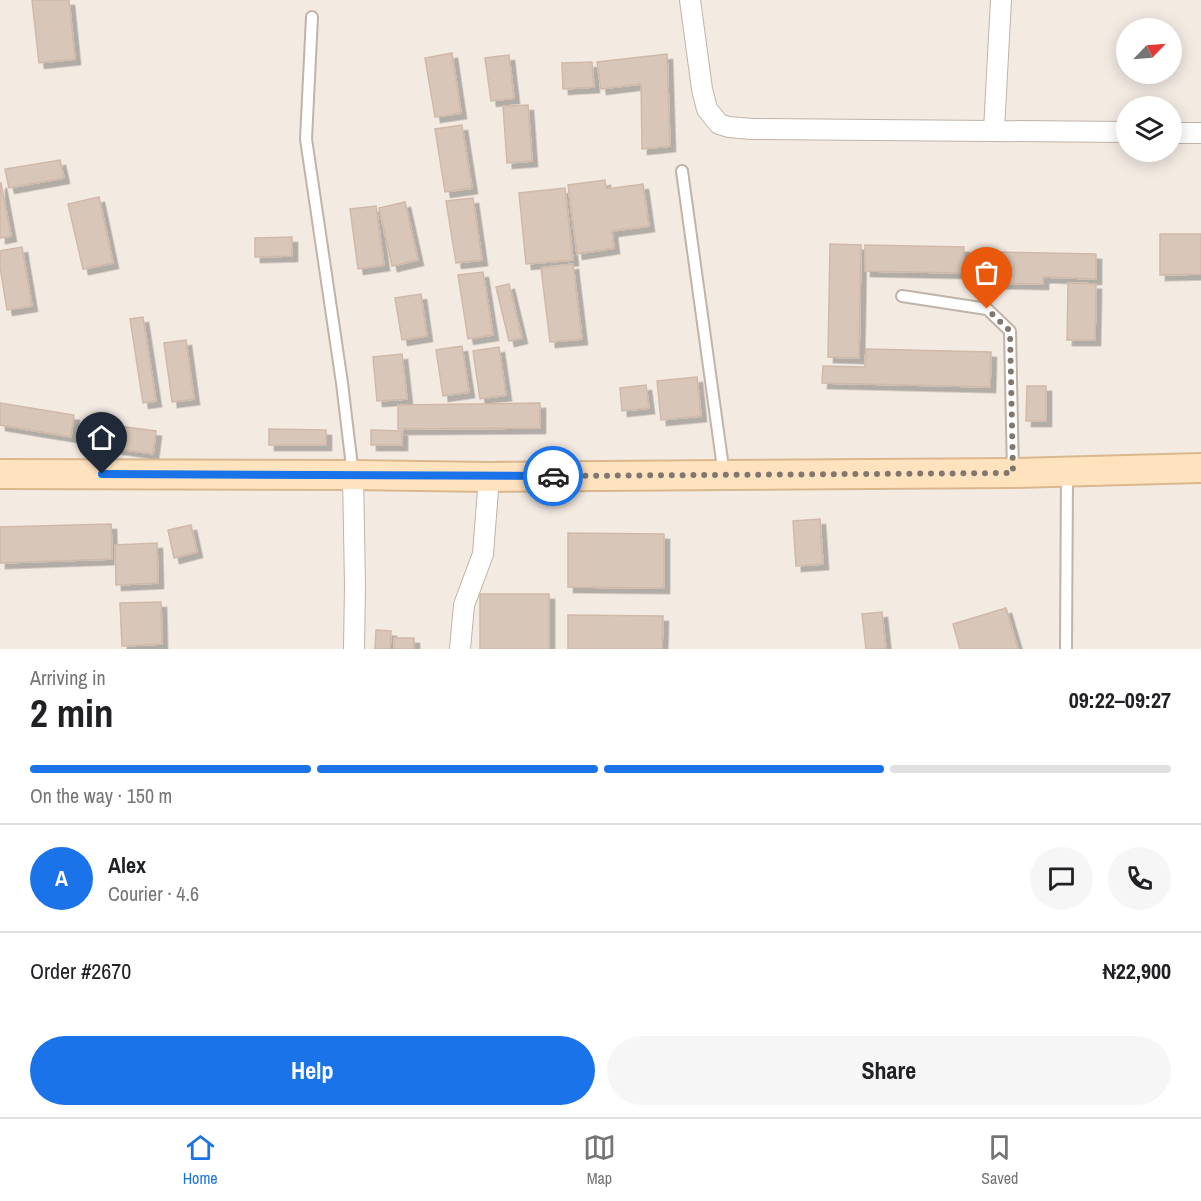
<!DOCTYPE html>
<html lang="en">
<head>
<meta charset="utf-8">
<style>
	:root { --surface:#fff; --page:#f6f6f6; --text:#202124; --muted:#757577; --line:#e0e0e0; --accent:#1a73e8 }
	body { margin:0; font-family:"Archivo Narrow",sans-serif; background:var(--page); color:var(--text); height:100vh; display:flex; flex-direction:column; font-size:22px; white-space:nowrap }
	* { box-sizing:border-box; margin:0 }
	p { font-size:20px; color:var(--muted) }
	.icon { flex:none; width:33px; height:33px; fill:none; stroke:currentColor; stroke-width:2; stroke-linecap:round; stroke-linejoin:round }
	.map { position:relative; height:649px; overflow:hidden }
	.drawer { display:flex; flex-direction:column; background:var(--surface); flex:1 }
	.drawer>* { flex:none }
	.needle { width:39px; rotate:65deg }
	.tools { position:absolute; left:1116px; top:18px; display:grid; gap:12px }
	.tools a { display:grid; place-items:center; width:66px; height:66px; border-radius:50%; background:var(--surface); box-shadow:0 3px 15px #0003; font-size:30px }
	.pin { position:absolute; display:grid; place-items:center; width:51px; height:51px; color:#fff; margin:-62px -26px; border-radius:50% 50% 50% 0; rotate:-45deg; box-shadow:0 0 6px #0007 }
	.pin .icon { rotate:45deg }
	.courier { position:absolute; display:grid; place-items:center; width:60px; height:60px; margin:-30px; border:4px solid #1a73e8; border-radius:50%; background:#fff; color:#222; box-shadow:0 2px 8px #0007 }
	.summary em { font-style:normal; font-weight:800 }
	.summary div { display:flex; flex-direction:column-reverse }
	.summary { display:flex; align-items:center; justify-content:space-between; height:102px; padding:0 30px }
	h1 { font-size:39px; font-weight:800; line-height:45px }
	.bar { display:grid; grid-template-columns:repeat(4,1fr); gap:9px 6px; align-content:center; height:72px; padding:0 30px }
	.bar i { height:8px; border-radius:4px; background:var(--line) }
	.bar .on { background:var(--accent) }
	.bar p { grid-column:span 4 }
	.line { display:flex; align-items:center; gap:15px; padding:0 30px; border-top:2px solid var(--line) }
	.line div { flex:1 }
	.round { display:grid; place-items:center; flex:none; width:63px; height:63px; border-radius:32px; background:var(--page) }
	.primary-button { display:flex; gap:12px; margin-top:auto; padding:12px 30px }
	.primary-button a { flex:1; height:69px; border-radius:36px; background:var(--accent); color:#fff; font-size:24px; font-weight:800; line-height:69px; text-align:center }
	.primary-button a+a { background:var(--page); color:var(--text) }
	.tabs { display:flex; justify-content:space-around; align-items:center; height:84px; border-top:2px solid var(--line); background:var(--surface); font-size:16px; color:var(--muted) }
	.tabs a { display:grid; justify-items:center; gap:3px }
	.tabs .on { color:var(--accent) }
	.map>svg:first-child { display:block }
</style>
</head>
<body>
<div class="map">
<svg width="1201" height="649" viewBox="0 0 1201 649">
	<defs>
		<filter id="shadow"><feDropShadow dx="5.5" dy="5.5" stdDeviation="0" flood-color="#0004"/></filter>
	</defs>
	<rect width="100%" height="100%" fill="#f3eae2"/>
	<path fill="#d8c6b9" stroke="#d1b9a9" stroke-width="1.5" filter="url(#shadow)" d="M 32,0 L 69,0 L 75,59 L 39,63 Z
		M 452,53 L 461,113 L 435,117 L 425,58 Z
		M 667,54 L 670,146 L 642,149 L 641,84 L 601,89 L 597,62 Z
		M 509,55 L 514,98 L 491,101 L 485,58 Z
		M 592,62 L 594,87 L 563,89 L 562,63 Z
		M 528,105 L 532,161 L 507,163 L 503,106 Z
		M 462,125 L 472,188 L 445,192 L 435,129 Z
		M 60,160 L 64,178 L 9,188 L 5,169 Z
		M 605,180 L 606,189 L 643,184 L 649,226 L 612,231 L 614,248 L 577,254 L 568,185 Z
		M 1,183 L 11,236 L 0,238 L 0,184 Z
		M 565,188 L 573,260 L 526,264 L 519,193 Z
		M 99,197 L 113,263 L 83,269 L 68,204 Z
		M 473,198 L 482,260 L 456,263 L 446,201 Z
		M 405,202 L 418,260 L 392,266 L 379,208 Z
		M 376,206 L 384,265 L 358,269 L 350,209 Z
		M 1160,234 L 1201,234 L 1201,274 L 1160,275 Z
		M 292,237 L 292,256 L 255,257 L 255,238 Z
		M 830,244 L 861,245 L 859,358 L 828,357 Z
		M 865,245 L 964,247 L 963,273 L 865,271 Z
		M 22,247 L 32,306 L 7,310 L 0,267 L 0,251 Z
		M 998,252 L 1096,254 L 1096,279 L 1043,277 L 1043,284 L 998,283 Z
		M 573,264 L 582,339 L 550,342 L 541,268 Z
		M 483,272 L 493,335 L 468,339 L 458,275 Z
		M 1068,283 L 1096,284 L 1095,340 L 1067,340 Z
		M 509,284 L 522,338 L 509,341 L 496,287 Z
		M 421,294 L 427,336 L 402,340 L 395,298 Z
		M 143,317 L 156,401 L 143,403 L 130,319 Z
		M 186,340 L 194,399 L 172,402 L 164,343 Z
		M 462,346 L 469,392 L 443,396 L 436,350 Z
		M 499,347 L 506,395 L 480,399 L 473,351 Z
		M 866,349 L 991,352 L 990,387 L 822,383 L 823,366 L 865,367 Z
		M 402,354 L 407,399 L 377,401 L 373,357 Z
		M 697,377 L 701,416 L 661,420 L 657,381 Z
		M 646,385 L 649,408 L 622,411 L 620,388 Z
		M 1027,386 L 1046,386 L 1046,421 L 1026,421 Z
		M 0,403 L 74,415 L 71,437 L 0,425 Z
		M 540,403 L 540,428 L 398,429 L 398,405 Z
		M 88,422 L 156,431 L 153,454 L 85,444 Z
		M 269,429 L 326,430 L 326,445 L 269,445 Z
		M 371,430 L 402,431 L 402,445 L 371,445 Z
		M 820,519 L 823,564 L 796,566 L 793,521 Z
		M 111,524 L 112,559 L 0,563 L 0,527 Z
		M 191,525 L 197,552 L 174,558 L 168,530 Z
		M 568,533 L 664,534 L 664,588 L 568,587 Z
		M 157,543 L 158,583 L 116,585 L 115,545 Z
		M 480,594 L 549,594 L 549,649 L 480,649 Z
		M 161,602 L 162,644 L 122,646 L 120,603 Z
		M 1006,608 L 1018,649 L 960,649 L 953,624 Z
		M 882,612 L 886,649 L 866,649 L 862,614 Z
		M 568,615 L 663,616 L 662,649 L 568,649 Z
		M 376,630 L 391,631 L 390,649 L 375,649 Z
		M 394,638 L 414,638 L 414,649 L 394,649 Z"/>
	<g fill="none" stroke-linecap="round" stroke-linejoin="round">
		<defs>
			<path id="service" d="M 312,17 L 306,139 L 342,383 L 353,475
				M 682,171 L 724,475
				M 902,296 L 987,309 L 1010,331 L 1013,473
				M 1066,649 L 1067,472"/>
			<path id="minor" d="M 690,0 L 702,89 L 707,109 L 719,124 L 729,127 L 752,129 L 1126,132
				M 994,130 L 1001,0
				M 1172,133 L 1201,133
				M 353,475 L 355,585 L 354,649
				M 460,649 L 464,605 L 483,554 L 489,477"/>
			<path id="secondary" d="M 0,474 L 353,475 L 489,477 L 724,475 L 1013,473 L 1201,468"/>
		</defs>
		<use href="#service" stroke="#c1b3a7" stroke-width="14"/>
		<use href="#minor" stroke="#c1b3a7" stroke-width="22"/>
		<use href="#secondary" stroke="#dab78e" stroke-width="32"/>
		<use href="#service" stroke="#fff" stroke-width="10"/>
		<use href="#minor" stroke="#fff" stroke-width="20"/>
		<use href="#secondary" stroke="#ffe3bf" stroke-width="28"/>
	</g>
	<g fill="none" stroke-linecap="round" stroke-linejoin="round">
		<path stroke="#817770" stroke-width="6" stroke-dasharray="0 10.8" d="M 553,476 L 1013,473 L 1010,331 L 987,309"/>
		<path stroke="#1a73e8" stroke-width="8" d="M 102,474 L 553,476"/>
	</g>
</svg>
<div class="tools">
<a><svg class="needle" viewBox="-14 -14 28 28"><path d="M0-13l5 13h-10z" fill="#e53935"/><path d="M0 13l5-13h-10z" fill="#757577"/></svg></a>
<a><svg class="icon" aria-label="layers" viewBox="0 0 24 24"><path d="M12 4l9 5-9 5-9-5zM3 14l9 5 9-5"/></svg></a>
</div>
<div class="pin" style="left:987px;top:309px;background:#ea580c"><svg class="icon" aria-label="bag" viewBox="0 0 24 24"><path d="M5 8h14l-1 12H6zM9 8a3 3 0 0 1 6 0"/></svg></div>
<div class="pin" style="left:102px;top:474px;background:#1f2937"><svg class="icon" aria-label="home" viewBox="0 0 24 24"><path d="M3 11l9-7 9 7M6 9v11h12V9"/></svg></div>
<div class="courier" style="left:553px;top:476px"><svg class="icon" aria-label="car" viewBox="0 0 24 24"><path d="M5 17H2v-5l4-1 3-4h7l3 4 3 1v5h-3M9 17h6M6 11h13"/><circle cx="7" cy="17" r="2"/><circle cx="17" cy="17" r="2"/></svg></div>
</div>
<section class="drawer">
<div class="summary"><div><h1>2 min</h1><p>Arriving in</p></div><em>09:22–09:27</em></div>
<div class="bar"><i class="on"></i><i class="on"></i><i class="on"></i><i></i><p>On the way · 150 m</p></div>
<div class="line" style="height:108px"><b class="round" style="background:var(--accent);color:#fff">A</b><div><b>Alex</b><p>Courier · 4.6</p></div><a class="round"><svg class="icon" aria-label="chat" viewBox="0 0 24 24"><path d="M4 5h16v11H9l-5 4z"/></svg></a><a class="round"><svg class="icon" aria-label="phone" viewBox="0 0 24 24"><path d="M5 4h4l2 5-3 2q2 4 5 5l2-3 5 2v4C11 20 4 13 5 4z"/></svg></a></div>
<div class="line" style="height:78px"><div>Order #2670</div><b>₦22,900</b></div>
<div class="primary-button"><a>Help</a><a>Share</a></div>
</section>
<nav class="tabs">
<a class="on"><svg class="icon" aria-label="home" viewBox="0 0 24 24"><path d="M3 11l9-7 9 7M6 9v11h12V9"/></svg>Home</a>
<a><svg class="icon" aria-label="map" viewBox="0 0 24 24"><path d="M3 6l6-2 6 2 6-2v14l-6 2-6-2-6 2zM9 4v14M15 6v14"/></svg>Map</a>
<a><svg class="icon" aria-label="saved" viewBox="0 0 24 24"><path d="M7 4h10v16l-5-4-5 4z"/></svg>Saved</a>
</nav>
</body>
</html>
